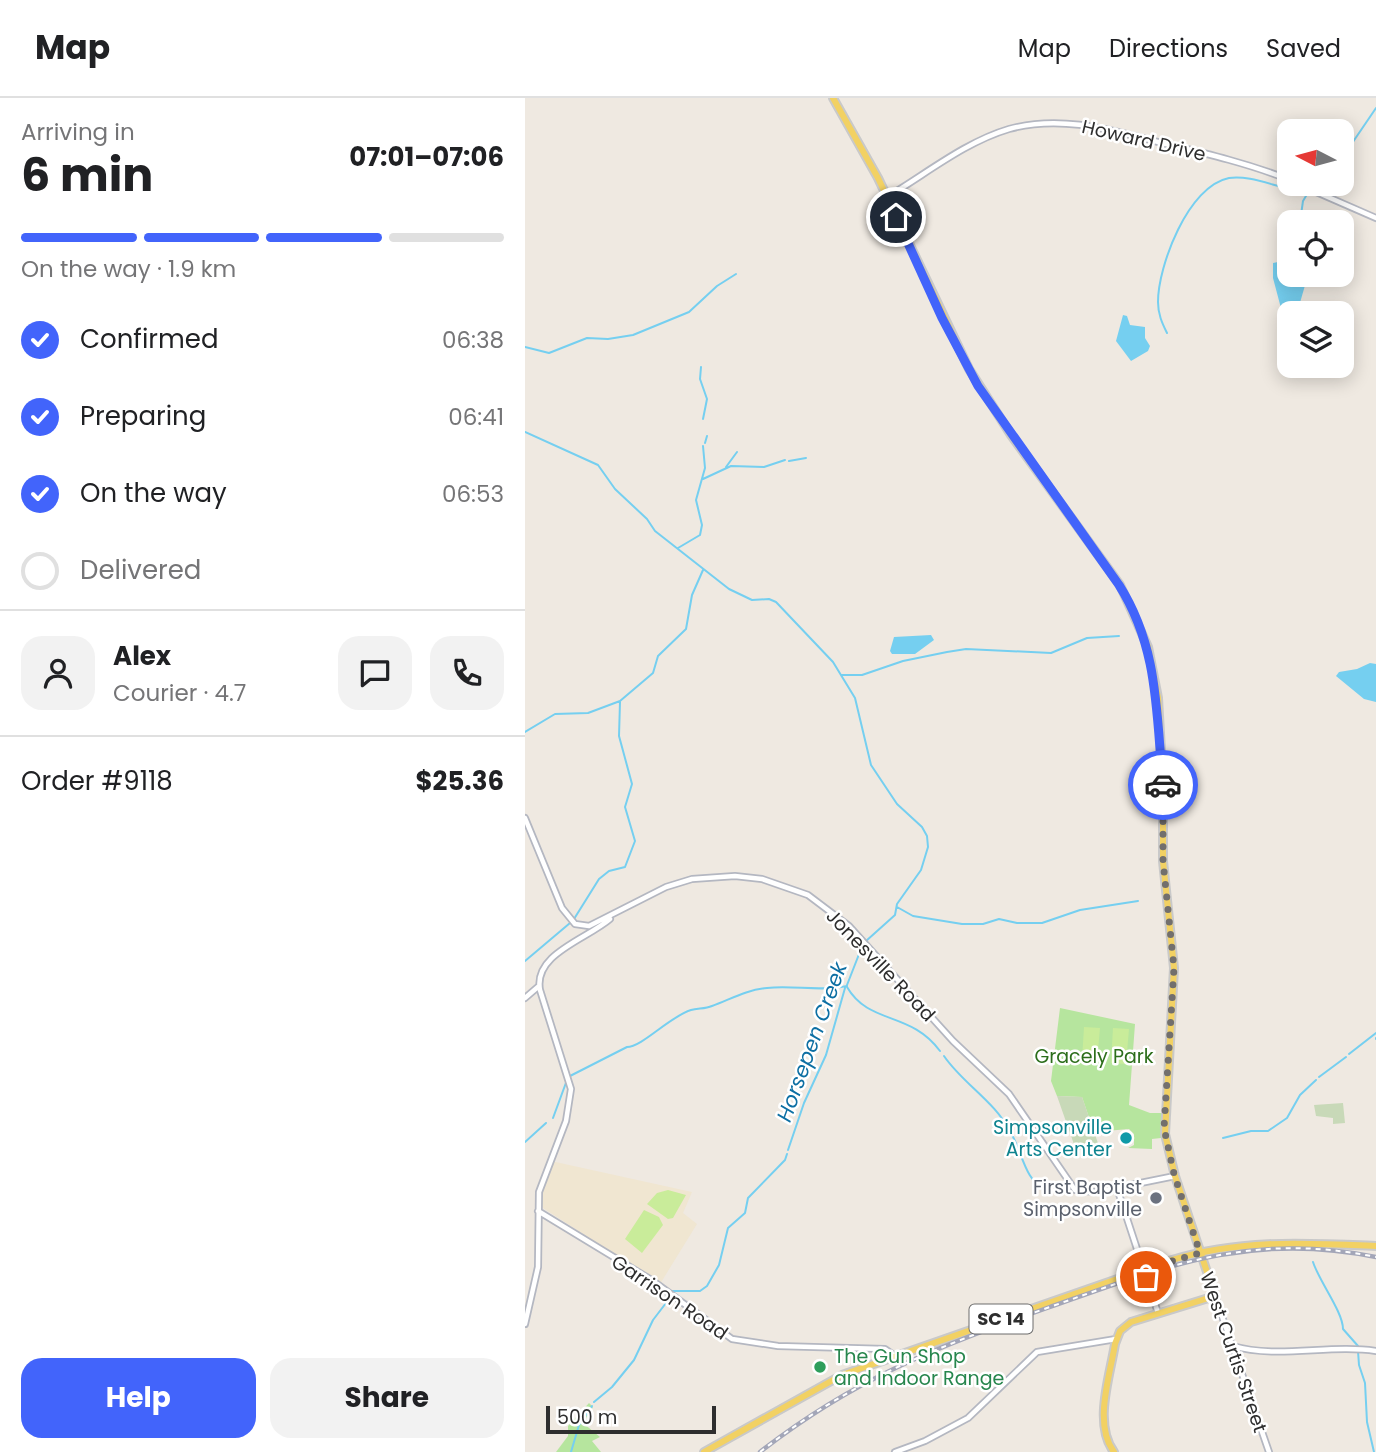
<!DOCTYPE html>
<html lang="en">
<head>
<meta charset="utf-8">
<style>
	:root { --surface:#fff; --page:#f2f2f2; --text:#202124; --muted:#757577; --line:#e0e0e0; --accent:#4264fb }
	body { margin:0; font-family:Poppins,sans-serif; background:var(--page); color:var(--text); height:100vh; display:flex; flex-direction:column; font-size:26px; white-space:nowrap }
	* { box-sizing:border-box; margin:0 }
	p { font-size:23px; color:var(--muted) }
	.icon { flex:none; width:38px; height:38px; fill:none; stroke:currentColor; stroke-width:2; stroke-linecap:round; stroke-linejoin:round }
	.map { position:relative; flex:1; overflow:hidden }
	.details { display:flex; flex-direction:column; background:var(--surface); width:525px }
	.details>* { flex:none }
	.needle { width:46px; rotate:276deg }
	.buttons { position:absolute; left:752px; top:21px; display:grid; gap:14px }
	.buttons a { display:grid; place-items:center; width:77px; height:77px; border-radius:14px; background:var(--surface); box-shadow:0 4px 18px #0003; font-size:35px }
	.scale { position:absolute; left:21px; bottom:18px; width:170px; box-sizing:border-box; padding-left:7px; border:4px solid #2e2e2e; border-top:0; font-size:19px; line-height:24px; white-space:nowrap; color:#2e2e2e; -webkit-text-stroke:5px #fff; paint-order:stroke }
	.pin { position:absolute; display:grid; place-items:center; width:60px; height:60px; color:#fff; margin:-30px; border:4px solid #fff; border-radius:50%; box-shadow:0 2px 7px #0007 }
	.courier { position:absolute; display:grid; place-items:center; width:70px; height:70px; margin:-35px; border:5px solid #4264fb; border-radius:50%; background:#fff; color:#222; box-shadow:0 2px 9px #0007 }
	.headline em { font-style:normal; font-weight:700 }
	.headline div { display:flex; flex-direction:column-reverse }
	.headline { display:flex; align-items:center; justify-content:space-between; height:119px; padding:0 21px }
	h1 { font-size:46px; font-weight:700; line-height:52px }
	.bar { display:grid; grid-template-columns:repeat(4,1fr); gap:10px 7px; align-content:center; height:84px; padding:0 21px }
	.bar i { height:9px; border-radius:5px; background:var(--line) }
	.bar .active { background:var(--accent) }
	.bar p { grid-column:span 4 }
	.line { display:flex; align-items:center; gap:18px; padding:0 21px; border-top:2px solid var(--line) }
	.line div { flex:1 }
	.round { display:grid; place-items:center; flex:none; width:74px; height:74px; border-radius:21px; background:var(--page) }
	ol { padding:0 21px; list-style:none }
	li { display:flex; align-items:center; gap:21px; height:77px }
	li p { margin-inline-start:auto }
	li .icon { padding:7px; border-radius:50%; background:var(--accent); color:#fff; stroke-width:4 }
	li:last-child { color:var(--muted) }
	li i { width:38px; height:38px; border:4px solid var(--line); border-radius:50% }
	.action { display:flex; gap:14px; margin-top:auto; padding:14px 21px }
	.action a { flex:1; height:80px; border-radius:21px; background:var(--accent); color:#fff; font-size:28px; font-weight:700; line-height:80px; text-align:center }
	.action a+a { background:var(--page); color:var(--text) }
	header { display:flex; align-items:center; gap:42px; box-sizing:border-box; height:98px; padding:0 35px; background:var(--surface); border-bottom:2px solid var(--line) }
	header strong { font-size:33px }
	nav { display:flex; gap:38px; margin-inline-start:auto; font-size:24px }
	main { display:flex; flex:1; min-height:0 }
	.map>svg:first-child { display:block }
</style>
</head>
<body>
<header>
<strong>Map</strong>
<nav><a>Map</a><a>Directions</a><a>Saved</a></nav>
</header>
<main>
<section class="details">
<div class="headline"><div><h1>6 min</h1><p>Arriving in</p></div><em>07:01–07:06</em></div>
<div class="bar"><i class="active"></i><i class="active"></i><i class="active"></i><i></i><p>On the way · 1.9 km</p></div>
<ol>
<li><svg class="icon" aria-label="check" viewBox="0 0 24 24"><path d="M5 12l5 5 9-10"/></svg>Confirmed<p>06:38</p></li>
<li><svg class="icon" aria-label="check" viewBox="0 0 24 24"><path d="M5 12l5 5 9-10"/></svg>Preparing<p>06:41</p></li>
<li><svg class="icon" aria-label="check" viewBox="0 0 24 24"><path d="M5 12l5 5 9-10"/></svg>On the way<p>06:53</p></li>
<li><i></i>Delivered</li>
</ol>
<div class="line" style="height:126px"><a class="round"><svg class="icon" aria-label="person" viewBox="0 0 24 24"><circle cx="12" cy="8" r="4"/><path d="M4 21q1-7 8-7t8 7"/></svg></a><div><b>Alex</b><p>Courier · 4.7</p></div><a class="round"><svg class="icon" aria-label="chat" viewBox="0 0 24 24"><path d="M4 5h16v11H9l-5 4z"/></svg></a><a class="round"><svg class="icon" aria-label="phone" viewBox="0 0 24 24"><path d="M5 4h4l2 5-3 2q2 4 5 5l2-3 5 2v4C11 20 4 13 5 4z"/></svg></a></div>
<div class="line" style="height:91px"><div>Order #9118</div><b>$25.36</b></div>
<div class="action"><a>Help</a><a>Share</a></div>
</section>
<div class="map">
<svg width="851" height="1354" viewBox="0 0 851 1354">
	<rect width="100%" height="100%" fill="#efe9e1"/>
	<path fill="#f0e6d1" d="M 26,1063 L 167,1094 L 158,1115 L 172,1126 L 135,1186 L 15,1108 L 15,1093 Z"/>
	<path fill="#b6e59e" d="M 535,910 L 610,926 L 604,1007 L 625,1015 L 637,1015 L 636,1040 L 627,1041 L 627,1051 L 603,1050 L 609,1047 L 609,1036 L 604,1031 L 569,1034 L 557,999 L 532,998 L 526,983 Z
		M 64,1305 L 68,1309 L 58,1325 L 75,1339 L 67,1343 L 76,1354 L 31,1354 L 43,1338 L 43,1328 Z"/>
	<path fill="#c8d9b8" d="M 532,998 L 557,999 L 575,1051 L 551,1052 Z
		M 818,1005 L 820,1025 L 808,1026 L 808,1020 L 791,1018 L 789,1007 Z"/>
	<path fill="#c9ec9a" d="M 559,929 L 575,930 L 572,963 L 557,962 Z
		M 588,930 L 604,931 L 601,966 L 586,965 Z
		M 143,1092 L 161,1097 L 148,1120 L 143,1121 L 122,1106 L 132,1095 Z
		M 119,1112 L 134,1119 L 138,1127 L 117,1155 L 100,1141 Z"/>
	<path fill="#75cff0" d="M 753,164 L 765,170 L 765,177 L 775,177 L 781,184 L 772,215 L 765,215 L 765,218 L 757,214 L 748,180 L 748,165 Z
		M 598,217 L 602,218 L 605,227 L 620,229 L 620,240 L 625,248 L 623,253 L 606,263 L 591,243 Z
		M 406,537 L 409,542 L 390,556 L 367,556 L 365,553 L 369,539 Z
		M 845,565 L 851,566 L 851,604 L 839,601 L 811,578 L 814,574 L 832,571 Z"/>
	<g fill="none" stroke-linecap="round" stroke-linejoin="round">
		<path stroke="#75cff0" stroke-width="2" d="M 817,60 L 851,10
			M 789,90 L 795,86
			M 775,124 L 778,103 L 784,93
			M 642,235 C 637,225 633,216 633,204 C 633,168 663,88 704,80 C 728,76 760,94 783,93
			M 0,249 L 24,255 L 62,240 L 83,241 L 108,237 L 164,214 L 192,188 L 211,176
			M 176,269 L 175,281 L 182,301 L 178,321
			M 0,334 L 73,367 L 90,391 L 122,421 L 130,433 L 204,491 L 227,502 L 244,501 L 251,504 L 308,564 L 330,600 L 346,667 L 372,706 L 397,729 L 402,738 L 403,749 L 396,772 L 372,806 L 370,817 L 341,843
			M 180,345 L 182,338
			M 264,363 L 281,360
			M 201,369 L 212,354
			M 178,381 L 206,368 L 239,369 L 260,362
			M 153,450 L 175,437 L 177,427 L 171,402 L 180,370 L 178,348
			M 317,577 L 337,577 L 378,563 L 422,554 L 441,551 L 526,555 L 562,540 L 594,538
			M 0,634 L 30,616 L 63,615 L 95,603 L 128,575 L 133,558 L 161,531 L 167,497 L 178,472
			M 372,809 L 388,818 L 437,826 L 458,826 L 474,821 L 492,825 L 517,825 L 555,812 L 613,803
			M 49,821 L 74,781 L 84,773 L 100,769 L 110,743 L 100,709 L 107,686 L 94,638 L 95,604
			M 0,863 L 45,825
			M 322,887 L 338,846
			M 322,889 C 344,927 386,913 415,953
			M 851,940 L 851,941
			M 824,956 L 851,935
			M 419,958 C 438,986 470,1003 486,1035 C 498,1056 499,1081 521,1093
			M 45,978 L 102,949 C 117,949 144,919 166,912 C 173,910 180,911 187,908 C 206,901 221,892 242,890 C 269,887 295,894 322,888
			M 794,979 L 821,959
			M 28,1020 L 42,982
			M 698,1040 L 726,1033 L 743,1033 L 762,1020 L 775,997 L 791,982
			M 0,1044 L 21,1025
			M 263,1052 L 279,1005 L 301,957 L 320,890
			M 532,1108 L 540,1118
			M 788,1164 C 794,1183 818,1214 818,1231 L 833,1248
			M 145,1193 L 175,1193 L 182,1188 L 194,1167 L 203,1130 L 220,1115 L 223,1100 L 260,1062 L 262,1056
			M 833,1253 L 834,1267 L 840,1285 L 842,1324 L 849,1354
			M 69,1304 L 87,1289 L 109,1262 L 128,1222 L 141,1205 L 142,1195
			M 46,1354 L 54,1327 L 67,1308"/>
		<defs>
			<path id="minor" d="M 773,86 L 851,120
				M 362,99 C 401,76 440,44 484,31 C 538,16 589,33 641,46 C 683,56 725,66 765,82
				M 0,720 L 37,810 L 50,826 L 64,828 L 141,789 L 167,781 L 210,778 L 237,781 L 283,797 L 324,828 L 428,943 L 484,996 L 550,1092 L 571,1094 L 650,1078
				M 0,900 L 14,888
				M 592,1090 L 633,1215
				M 13,1113 L 128,1183 L 207,1241 L 253,1248 L 360,1251 L 370,1258
				M 690,1198 L 744,1354
				M 0,1226 L 13,1169 L 14,1094 L 41,1023 L 46,991 L 15,892 C 8,856 62,841 85,821
				M 708,1248 C 751,1261 806,1246 851,1253
				M 370,1354 L 400,1343 L 443,1320 L 512,1254 L 591,1241"/>
			<path id="major" d="M 308,0 L 353,80 L 444,271 L 486,337 L 595,487 L 623,549 L 633,600 L 638,688 L 638,763 L 649,870 L 640,1036 L 650,1078 L 690,1198 L 606,1224 L 595,1233 L 590,1246 C 585,1278 568,1326 589,1354
				M 179,1354 L 317,1277 L 647,1162 C 715,1141 781,1145 851,1148"/>
		</defs>
		<use href="#minor" stroke="#b4b7c1" stroke-width="8"/>
		<use href="#major" stroke="#c9c9c9" stroke-width="10"/>
		<use href="#minor" stroke="#fff" stroke-width="4.5"/>
		<use href="#major" stroke="#f2d163" stroke-width="6"/>
		<defs>
			<path id="rail" d="M 235,1354 C 330,1280 410,1250 522,1210 C 639,1169 725,1133 851,1159"/>
		</defs>
		<use href="#rail" stroke="#a3a6b8" stroke-width="4.5"/>
		<use href="#rail" stroke="#fff" stroke-width="2" stroke-dasharray="5" stroke-linecap="butt"/>
	</g>
	<g fill="none" stroke-linecap="round" stroke-linejoin="round">
		<path stroke="#726f6d" stroke-width="7" stroke-dasharray="0 12.6" d="M 621,1179 L 619,1171 L 675,1155 L 649,1076 L 639,1030 L 649,870 L 638,763 L 638,687"/>
		<path stroke="#4264fb" stroke-width="9" d="M 371,119 L 417,220 L 453,288 L 594,487 C 634,550 631,616 638,687"/>
	</g>
	<circle fill="#0f9aa8" stroke="#fff" stroke-width="2.5" cx="601" cy="1040" r="7"/>
	<circle fill="#6b7280" stroke="#fff" stroke-width="2.5" cx="631" cy="1100" r="7"/>
	<circle fill="#2e9e5b" stroke="#fff" stroke-width="2.5" cx="295" cy="1269" r="7"/>
	<g text-anchor="middle" stroke-width="5" stroke-linejoin="round" paint-order="stroke">
		<rect fill="#fff" stroke="#6d6d6d" stroke-width="2" x="444.5" y="1206.5" width="63" height="29" rx="5"/>
		<g font-size="18" font-weight="bold" fill="#2e2e2e">
			<text x="476" y="1227">SC 14</text>
		</g>
		<g font-size="19" fill="#2e2e2e" stroke="#fff">
			<text transform="translate(619 42) rotate(13)" y="7">Howard Drive</text>
			<text transform="translate(356 867) rotate(46)" y="7">Jonesville Road</text>
			<text transform="translate(145 1199) rotate(34)" y="7">Garrison Road</text>
			<text transform="translate(709 1254) rotate(71)" y="7">West Curtis Street</text>
		</g>
		<g font-size="19" fill="#2c6e1b" stroke="#fff">
			<text x="569" y="965">Gracely Park</text>
		</g>
		<g font-size="19" fill="#0d838f" stroke="#fff" text-anchor="end">
			<text x="587" y="1036">Simpsonville<tspan x="587" dy="22">Arts Center</tspan></text>
		</g>
		<g font-size="19" fill="#5b616d" stroke="#fff" text-anchor="end">
			<text x="617" y="1096">First Baptist<tspan x="617" dy="22">Simpsonville</tspan></text>
		</g>
		<g font-size="19" fill="#27864d" stroke="#fff" text-anchor="start">
			<text x="309" y="1265">The Gun Shop<tspan x="309" dy="22">and Indoor Range</tspan></text>
		</g>
		<g font-size="21" font-style="italic" fill="#0d6fa3" stroke="#fff">
			<text transform="translate(287 944) rotate(-70)" y="7">Horsepen Creek</text>
		</g>
	</g>
</svg>
<div class="buttons">
<a><svg class="needle" viewBox="-14 -14 28 28"><path d="M0-13l5 13h-10z" fill="#e53935"/><path d="M0 13l5-13h-10z" fill="#757577"/></svg></a>
<a><svg class="icon" aria-label="locate" viewBox="0 0 24 24"><circle cx="12" cy="12" r="6"/><path d="M12 2v4M12 18v4M2 12h4M18 12h4"/></svg></a>
<a><svg class="icon" aria-label="layers" viewBox="0 0 24 24"><path d="M12 4l9 5-9 5-9-5zM3 14l9 5 9-5"/></svg></a>
</div>
<div class="scale">500 m</div>
<div class="pin" style="left:621px;top:1179px;background:#ea580c"><svg class="icon" aria-label="bag" viewBox="0 0 24 24"><path d="M5 8h14l-1 12H6zM9 8a3 3 0 0 1 6 0"/></svg></div>
<div class="pin" style="left:371px;top:119px;background:#1f2937"><svg class="icon" aria-label="home" viewBox="0 0 24 24"><path d="M3 11l9-7 9 7M6 9v11h12V9"/></svg></div>
<div class="courier" style="left:638px;top:687px"><svg class="icon" aria-label="car" viewBox="0 0 24 24"><path d="M5 17H2v-5l4-1 3-4h7l3 4 3 1v5h-3M9 17h6M6 11h13"/><circle cx="7" cy="17" r="2"/><circle cx="17" cy="17" r="2"/></svg></div>
</div>
</main>
</body>
</html>
